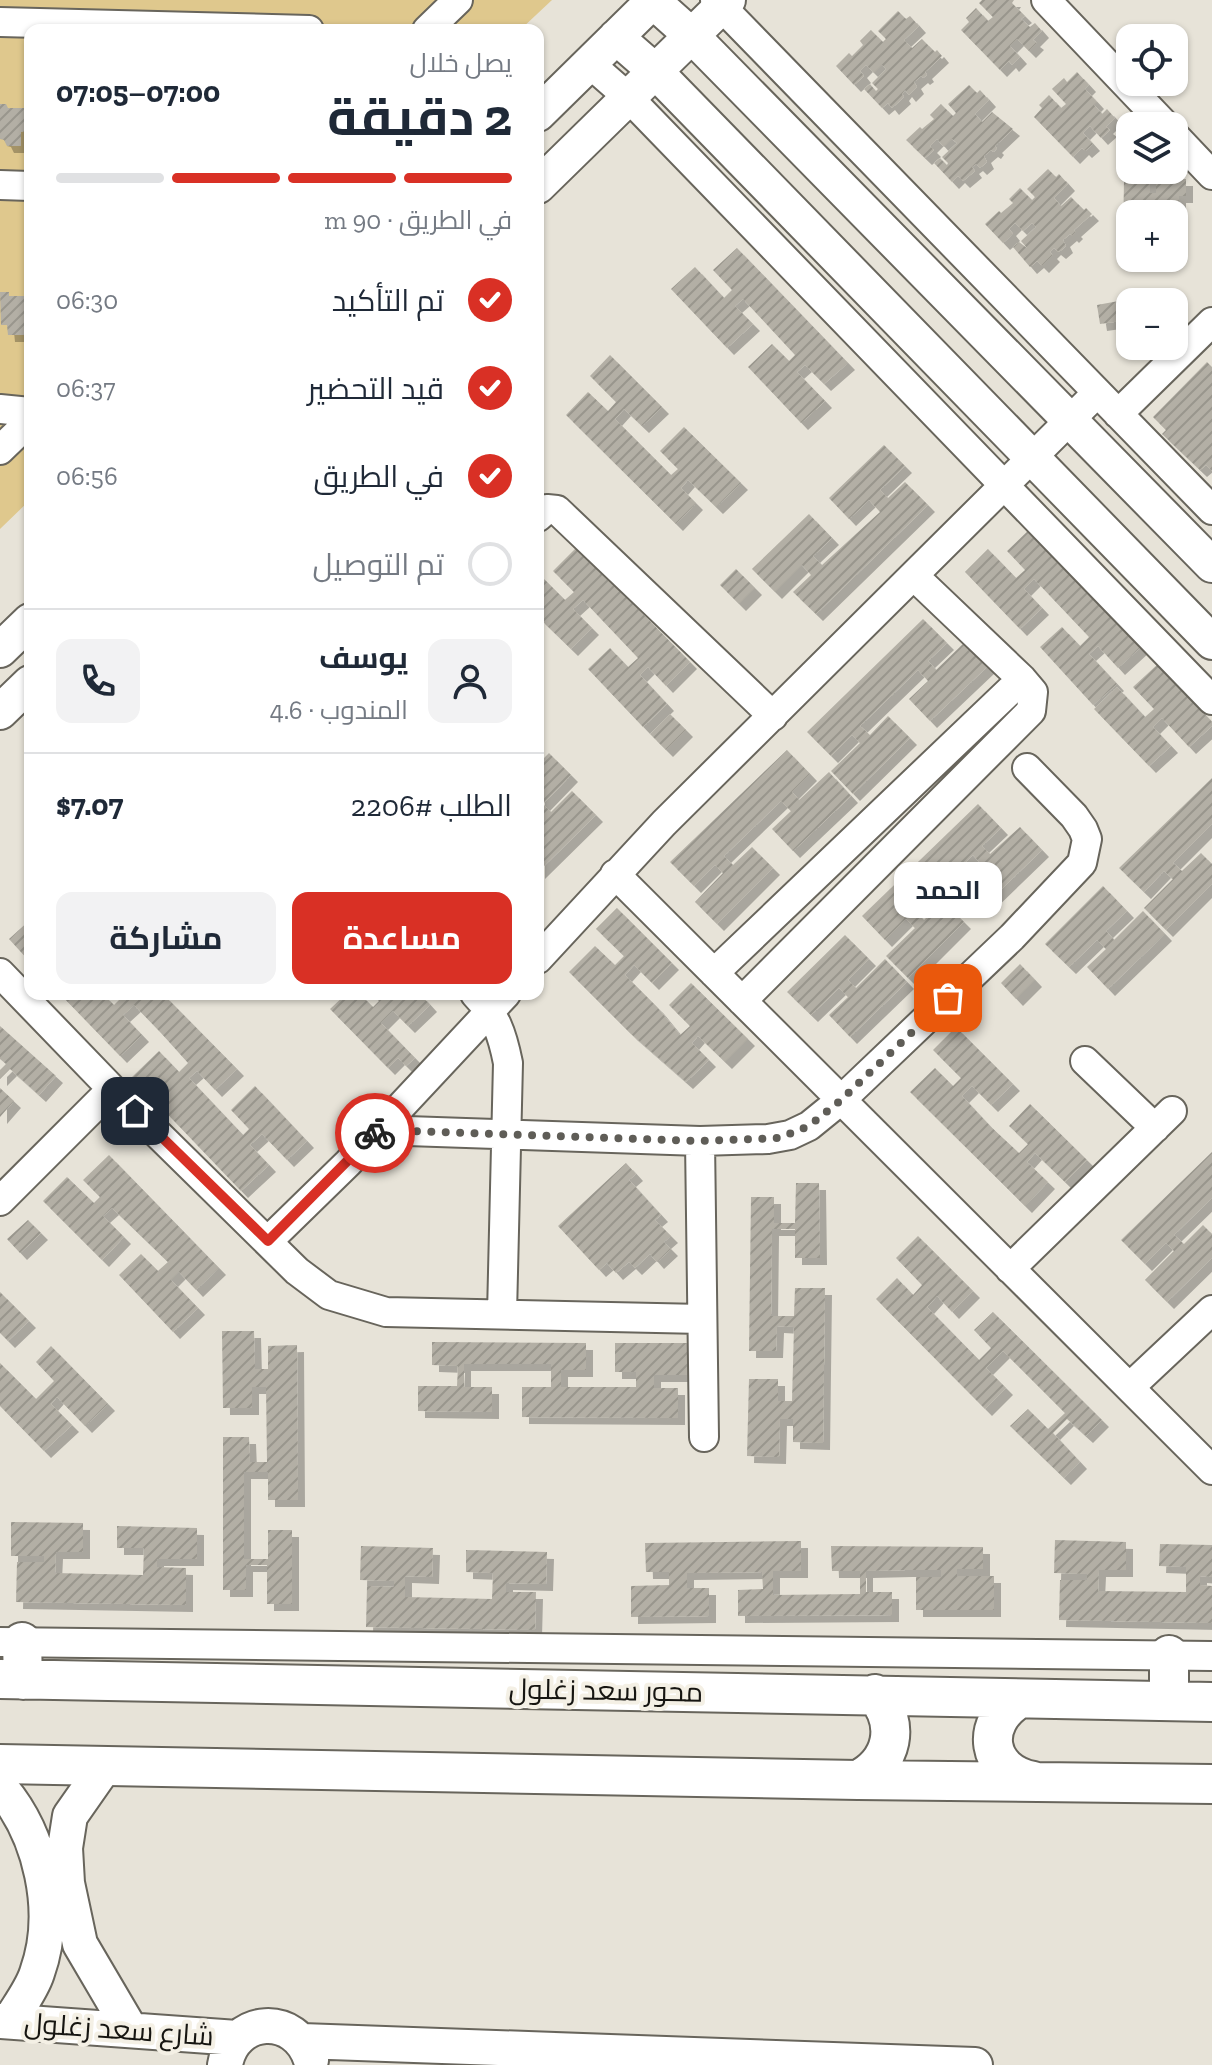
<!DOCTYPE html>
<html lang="ar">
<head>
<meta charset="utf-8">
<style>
	:root { --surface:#fff; --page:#f2f2f3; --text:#1f2937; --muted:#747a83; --line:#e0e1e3; --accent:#d93025 }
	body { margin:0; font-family:"Zilla Slab",Cairo,serif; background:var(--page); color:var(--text); direction:rtl; height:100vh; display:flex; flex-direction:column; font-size:30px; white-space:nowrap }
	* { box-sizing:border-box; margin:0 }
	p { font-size:26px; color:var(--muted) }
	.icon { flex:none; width:44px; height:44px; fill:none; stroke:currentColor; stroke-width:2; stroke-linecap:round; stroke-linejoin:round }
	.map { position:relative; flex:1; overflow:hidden; direction:ltr }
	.sheet { position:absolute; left:24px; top:24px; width:520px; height:976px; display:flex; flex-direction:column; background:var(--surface); border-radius:16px; box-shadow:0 2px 6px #0004; direction:rtl }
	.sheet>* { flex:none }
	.fabs { position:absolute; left:1116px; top:24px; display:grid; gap:16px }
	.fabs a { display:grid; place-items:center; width:72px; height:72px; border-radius:16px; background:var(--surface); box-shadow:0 2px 6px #0004; font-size:40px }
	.pin { position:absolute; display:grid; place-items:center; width:68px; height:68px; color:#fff; margin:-34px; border-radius:16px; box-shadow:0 4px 12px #0006 }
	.courier { position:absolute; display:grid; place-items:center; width:80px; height:80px; margin:-40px; border:6px solid #d93025; border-radius:50%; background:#fff; color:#222; box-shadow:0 2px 10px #0007 }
	.bubble { position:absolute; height:56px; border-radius:16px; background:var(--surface); box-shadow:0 2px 6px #0004; font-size:26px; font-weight:700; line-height:56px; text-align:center; direction:rtl }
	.summary em { font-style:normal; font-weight:700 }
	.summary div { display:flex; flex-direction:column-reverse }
	.summary { display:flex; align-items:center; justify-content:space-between; height:136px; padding:0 32px }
	h1 { font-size:52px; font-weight:700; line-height:60px }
	.bar { display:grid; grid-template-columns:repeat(4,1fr); gap:12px 8px; align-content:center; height:96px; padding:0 32px }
	.bar i { height:10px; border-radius:6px; background:var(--line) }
	.bar .selected { background:var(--accent) }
	.bar p { grid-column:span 4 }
	.line { display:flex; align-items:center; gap:20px; padding:0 32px; border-top:2px solid var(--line) }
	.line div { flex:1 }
	.round { display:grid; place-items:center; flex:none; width:84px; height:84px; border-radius:16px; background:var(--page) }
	ol { padding:0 32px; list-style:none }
	li { display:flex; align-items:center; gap:24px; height:88px }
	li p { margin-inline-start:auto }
	li .icon { padding:8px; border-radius:50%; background:var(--accent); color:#fff; stroke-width:4 }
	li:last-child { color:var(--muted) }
	li i { width:44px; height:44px; border:4px solid var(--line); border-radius:50% }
	.cta { display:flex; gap:16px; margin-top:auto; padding:16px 32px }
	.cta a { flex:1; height:92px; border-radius:16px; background:var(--accent); color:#fff; font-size:32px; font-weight:700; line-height:92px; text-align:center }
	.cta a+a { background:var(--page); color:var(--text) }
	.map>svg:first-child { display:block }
</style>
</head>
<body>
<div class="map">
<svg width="1212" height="2065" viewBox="0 0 1212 2065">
	<defs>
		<pattern id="building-hatch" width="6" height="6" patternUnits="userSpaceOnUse" patternTransform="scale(2)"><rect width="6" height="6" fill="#b3afa5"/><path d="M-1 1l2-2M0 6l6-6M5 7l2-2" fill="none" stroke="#99968d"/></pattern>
		<filter id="shadow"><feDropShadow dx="7" dy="7" stdDeviation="0" flood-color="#0004"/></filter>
	</defs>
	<rect width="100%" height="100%" fill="#e7e3d8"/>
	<path fill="#dfc88d" d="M 0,0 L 552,0 L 520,30 L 30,30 L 30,500 L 0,529 Z"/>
	<path fill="url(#building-hatch)" filter="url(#shadow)" d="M 982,0 L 1014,0 L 1012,3 L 1025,16 L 1021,19 L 1030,27 L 1035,23 L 1042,31 L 1033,40 L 1037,43 L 1029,51 L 1017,39 L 1010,46 L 1020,57 L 1012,65 L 1009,61 L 1000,70 L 961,30 L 969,22 L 966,18 L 976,8 L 988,21 L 993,17 L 979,3 Z
		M 898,11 L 906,19 L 910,16 L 919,26 L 904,40 L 912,48 L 922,39 L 935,52 L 937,50 L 942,56 L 925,72 L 927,75 L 923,78 L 921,76 L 914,82 L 917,87 L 909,95 L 905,90 L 902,94 L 904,97 L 892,108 L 888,103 L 882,108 L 864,89 L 870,84 L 876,91 L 878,89 L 872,83 L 886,69 L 882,65 L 874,73 L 866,65 L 860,71 L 864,76 L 854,85 L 836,66 L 849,53 L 852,56 L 863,45 L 860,41 L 871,30 L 883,42 L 886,39 L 878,31 Z
		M 1077,72 L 1089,85 L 1085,89 L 1097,102 L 1094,105 L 1102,114 L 1107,109 L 1115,118 L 1106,127 L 1110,130 L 1101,138 L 1090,126 L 1083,133 L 1093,144 L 1085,151 L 1082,148 L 1073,157 L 1034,117 L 1042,108 L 1039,105 L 1049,95 L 1061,108 L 1066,104 L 1052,89 L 1064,78 L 1067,82 Z
		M 969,85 L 977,93 L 980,90 L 989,100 L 975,114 L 982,122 L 992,112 L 1013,129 L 995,146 L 997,148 L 994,152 L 991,150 L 984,156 L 987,162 L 980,168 L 976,164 L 972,167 L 975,171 L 963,181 L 958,176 L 952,182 L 934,163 L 940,158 L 947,165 L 948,163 L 942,157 L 957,143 L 952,139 L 944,147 L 937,139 L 930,146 L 934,150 L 925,158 L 906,140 L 920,127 L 922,129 L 934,119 L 930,115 L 941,104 L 953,116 L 956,113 L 948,104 Z
		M 25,97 L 30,97 L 30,131 L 21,132 L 21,146 L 7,146 L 4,140 L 0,139 L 0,104 L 6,104 L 8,108 L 25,108 Z
		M 1048,169 L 1056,177 L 1059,174 L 1068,184 L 1054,198 L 1061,206 L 1071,197 L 1084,210 L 1086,208 L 1092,214 L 1074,230 L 1076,232 L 1072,236 L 1070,234 L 1063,240 L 1066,246 L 1059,252 L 1054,248 L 1050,252 L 1053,255 L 1042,266 L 1037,261 L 1030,267 L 1013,247 L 1019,242 L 1027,248 L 1021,241 L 1036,227 L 1032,223 L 1023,231 L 1015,223 L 1009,229 L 1013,234 L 1003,243 L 985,224 L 999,211 L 1001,213 L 1013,203 L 1009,199 L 1020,188 L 1032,200 L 1035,197 L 1027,189 Z
		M 1156,174 L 1172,174 L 1172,179 L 1186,179 L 1186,196 L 1179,196 L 1179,215 L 1130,214 L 1130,236 L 1123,236 L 1124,181 L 1135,181 L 1135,175 L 1150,176 L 1150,193 L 1156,193 Z
		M 737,248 L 848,363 L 824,384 L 805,365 L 797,372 L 825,401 L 801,423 L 748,367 L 772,344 L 789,361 L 795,355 L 743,299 L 735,306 L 753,324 L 727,348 L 671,289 L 695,267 L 724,298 L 732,290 L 713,270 Z
		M 26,284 L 30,284 L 30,321 L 24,321 L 24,335 L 8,335 L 7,325 L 1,325 L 0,292 L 9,292 L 9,296 L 26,296 Z
		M 1124,300 L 1128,320 L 1100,324 L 1097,305 Z
		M 610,355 L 662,407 L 642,426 L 624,409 L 615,419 L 671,475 L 678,469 L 660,451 L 684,427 L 741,483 L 716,507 L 688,480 L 681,488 L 696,503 L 676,524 L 566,415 L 588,392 L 608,411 L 616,402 L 590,376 Z
		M 1207,362 L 1212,367 L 1212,471 L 1206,465 L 1200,470 L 1162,434 L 1166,430 L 1153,417 Z
		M 884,445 L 905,466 L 880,490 L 888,498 L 905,482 L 928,505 L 816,614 L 793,592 L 811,575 L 802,565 L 775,592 L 752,569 L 809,514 L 832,538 L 813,556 L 822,565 L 880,512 L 869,500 L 849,519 L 829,498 Z
		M 1031,528 L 1143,645 L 1118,668 L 1098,646 L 1089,654 L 1117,684 L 1093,705 L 1040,647 L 1062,627 L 1080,646 L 1089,637 L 1034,579 L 1024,589 L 1042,608 L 1020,629 L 965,572 L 988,549 L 1016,578 L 1025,570 L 1007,551 Z
		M 577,547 L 690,662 L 666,686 L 648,667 L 640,675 L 667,704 L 643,727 L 588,669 L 610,648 L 628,667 L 638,658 L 583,600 L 573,609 L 592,628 L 571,649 L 538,617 L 538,573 L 565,600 L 574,592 L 553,571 Z
		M 736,569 L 755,588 L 739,604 L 720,585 Z
		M 923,619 L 947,643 L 928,661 L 936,670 L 965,642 L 988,666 L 930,721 L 909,699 L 928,681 L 918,670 L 860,726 L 870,735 L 888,716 L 910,738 L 853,794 L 831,771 L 860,743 L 852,735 L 831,756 L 807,732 Z
		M 1158,664 L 1212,722 L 1212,726 L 1189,747 L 1162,718 L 1153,727 L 1171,746 L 1149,766 L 1094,709 L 1117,687 L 1145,717 L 1154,709 L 1133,687 Z
		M 670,714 L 686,730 L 666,750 L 650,734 Z
		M 787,750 L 810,774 L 792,792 L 799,800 L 829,772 L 851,796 L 793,851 L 772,829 L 791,811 L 781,801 L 752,829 L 724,856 L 733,865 L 752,847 L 773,868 L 717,924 L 695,902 L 723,873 L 715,865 L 694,886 L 670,862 Z
		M 549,753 L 571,775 L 543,804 L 551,812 L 572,791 L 596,815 L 538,872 L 538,825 L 542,821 L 538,816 L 538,764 Z
		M 1212,778 L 1212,824 L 1173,863 L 1182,871 L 1201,853 L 1212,864 L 1212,884 L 1166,930 L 1144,908 L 1173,879 L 1164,871 L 1144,892 L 1119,868 Z
		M 978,804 L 1001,828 L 982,846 L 990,854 L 1020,827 L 1042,850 L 984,906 L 963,884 L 982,865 L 973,855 L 915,911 L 924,920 L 943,901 L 964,922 L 908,978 L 886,956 L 915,928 L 906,919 L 885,940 L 862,916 Z
		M 1103,886 L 1127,911 L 1106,931 L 1114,940 L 1143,911 L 1165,934 L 1108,989 L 1087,967 L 1106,949 L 1097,940 L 1069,967 L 1045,944 Z
		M 617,908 L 672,963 L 652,983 L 634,965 L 625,975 L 657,1007 L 680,1035 L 690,1026 L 669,1005 L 691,983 L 748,1039 L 725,1062 L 698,1036 L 692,1043 L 709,1060 L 686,1082 L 630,1033 L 569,972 L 595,946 L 615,965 L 624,956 L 596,929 Z
		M 30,920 L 30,962 L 9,939 Z
		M 845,935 L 869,959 L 848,980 L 856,988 L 885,959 L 907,982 L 850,1037 L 829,1015 L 848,997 L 839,988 L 811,1015 L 787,992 Z
		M 1020,964 L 1035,980 L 1016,999 L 1001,983 Z
		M 60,994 L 103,994 L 114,1005 L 122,997 L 119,994 L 163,994 L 237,1069 L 215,1090 L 197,1071 L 189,1078 L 243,1135 L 249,1129 L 231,1110 L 255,1086 L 307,1141 L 287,1160 L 262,1134 L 250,1145 L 269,1165 L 241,1191 L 132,1077 L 159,1051 L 179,1072 L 188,1063 L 161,1033 L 134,1005 L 123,1015 L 142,1035 L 120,1056 Z
		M 346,994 L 360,994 L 373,1007 L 379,1001 L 372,994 L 420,994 L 430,1005 L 408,1026 L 393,1011 L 381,1023 L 415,1058 L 406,1066 L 398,1058 L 388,1068 L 330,1009 Z
		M 0,1026 L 56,1076 L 39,1095 L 10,1069 L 0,1079 L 0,1070 L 6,1064 L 0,1059 Z
		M 956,1027 L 1013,1084 L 991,1105 L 972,1086 L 962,1096 L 990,1126 L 1019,1153 L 1028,1144 L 1009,1126 L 1030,1104 L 1087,1160 L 1065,1182 L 1035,1153 L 1027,1162 L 1048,1182 L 1025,1206 L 910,1092 L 935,1068 L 953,1086 L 961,1078 L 933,1050 Z
		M 0,1088 L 14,1101 L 0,1117 Z
		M 1212,1152 L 1212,1198 L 1174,1235 L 1184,1244 L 1203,1225 L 1212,1234 L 1212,1258 L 1167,1302 L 1145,1280 L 1174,1251 L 1166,1243 L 1145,1264 L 1121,1240 Z
		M 109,1155 L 219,1268 L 196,1290 L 179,1272 L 171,1280 L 198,1308 L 173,1332 L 119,1275 L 141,1254 L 158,1271 L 168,1262 L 112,1208 L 103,1216 L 124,1237 L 102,1260 L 43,1201 L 67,1177 L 94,1203 L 100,1197 L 83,1180 Z
		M 626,1163 L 636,1174 L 629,1180 L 661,1215 L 655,1220 L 671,1236 L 664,1242 L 671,1249 L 657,1262 L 650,1254 L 635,1268 L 629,1262 L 616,1273 L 607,1263 L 599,1270 L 558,1226 Z
		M 796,1183 L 819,1183 L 820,1258 L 795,1258 L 795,1229 L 772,1229 L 771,1316 L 794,1316 L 795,1288 L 825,1288 L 823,1443 L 793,1442 L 793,1419 L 780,1419 L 779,1457 L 747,1456 L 749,1379 L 778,1379 L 778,1401 L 792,1401 L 794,1327 L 777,1326 L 776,1351 L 749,1351 L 751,1197 L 774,1197 L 774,1223 L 795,1223 Z
		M 28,1220 L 41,1233 L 20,1253 L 7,1239 Z
		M 918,1236 L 973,1291 L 952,1312 L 937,1296 L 927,1307 L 979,1360 L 991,1348 L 974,1330 L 993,1312 L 1102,1420 L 1086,1436 L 1067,1419 L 1053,1433 L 1080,1462 L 1064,1478 L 1010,1426 L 1028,1409 L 1048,1429 L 1065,1413 L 1003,1351 L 986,1368 L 1006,1388 L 985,1409 L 876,1299 L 897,1278 L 913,1295 L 922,1285 L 896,1258 Z
		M 0,1292 L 29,1321 L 8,1341 L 0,1333 Z
		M 222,1331 L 254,1331 L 255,1369 L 268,1369 L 268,1346 L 297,1345 L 298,1500 L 268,1500 L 268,1472 L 244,1472 L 244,1559 L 268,1559 L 268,1530 L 292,1530 L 292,1604 L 267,1604 L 267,1565 L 246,1565 L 246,1590 L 223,1590 L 223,1437 L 249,1437 L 250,1462 L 267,1462 L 266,1387 L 252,1387 L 252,1408 L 223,1408 Z
		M 432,1342 L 586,1343 L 586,1370 L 561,1370 L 561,1387 L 636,1387 L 636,1372 L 615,1372 L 615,1343 L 693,1343 L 693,1375 L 654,1375 L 654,1388 L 678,1388 L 678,1418 L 522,1417 L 522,1387 L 551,1387 L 551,1364 L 464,1364 L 464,1387 L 492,1387 L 492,1412 L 418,1411 L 418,1386 L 457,1386 L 458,1366 L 432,1365 Z
		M 51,1346 L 108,1404 L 85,1426 L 57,1397 L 51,1404 L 72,1425 L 44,1451 L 0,1406 L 0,1363 L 36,1399 L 54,1381 L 36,1362 Z
		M 11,1522 L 83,1523 L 83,1552 L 56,1552 L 55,1573 L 143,1575 L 144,1548 L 117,1548 L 117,1526 L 197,1528 L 197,1559 L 157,1559 L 157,1567 L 186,1568 L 186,1605 L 16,1602 L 17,1562 L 44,1562 L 44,1556 L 11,1556 Z
		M 1055,1540 L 1126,1542 L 1126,1570 L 1099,1570 L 1098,1591 L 1186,1592 L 1186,1567 L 1159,1566 L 1160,1544 L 1212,1545 L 1212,1577 L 1200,1576 L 1200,1585 L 1212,1586 L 1212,1623 L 1059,1620 L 1060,1580 L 1087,1580 L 1087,1574 L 1054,1573 Z
		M 801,1541 L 801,1571 L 773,1571 L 773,1595 L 860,1594 L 860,1571 L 832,1571 L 831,1546 L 983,1547 L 983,1569 L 957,1569 L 957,1576 L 994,1576 L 994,1610 L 916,1610 L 916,1577 L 941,1577 L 941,1570 L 906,1570 L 866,1571 L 866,1592 L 892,1592 L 892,1615 L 738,1616 L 738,1590 L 763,1589 L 762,1572 L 687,1573 L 687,1588 L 709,1588 L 709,1616 L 631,1617 L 631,1586 L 669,1585 L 669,1572 L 646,1572 L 645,1543 Z
		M 361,1546 L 433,1548 L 432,1577 L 405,1576 L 405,1597 L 492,1599 L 493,1573 L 466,1572 L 466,1550 L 547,1552 L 546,1584 L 506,1583 L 506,1592 L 536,1592 L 535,1630 L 366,1627 L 367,1586 L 394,1587 L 394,1581 L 360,1580 Z"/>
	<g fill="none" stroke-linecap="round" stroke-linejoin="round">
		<defs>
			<path id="minor" d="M 715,0 L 1212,510
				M 1046,0 L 1166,126
				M 0,22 L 309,30
				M 427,30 L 458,0
				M 589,63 L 629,98 L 1212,700
				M 1174,135 L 1212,175
				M 0,185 L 30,186
				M 0,409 L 30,412
				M 1118,414 L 1212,322
				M 0,450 L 30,421
				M 538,517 L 547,509 L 557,510 L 773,716
				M 615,874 L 1212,1470
				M 538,959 L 664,823 L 1097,393
				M 0,973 L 112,1089 L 297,1271 L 329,1295 L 386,1312 L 702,1319
				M 714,973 L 1022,679
				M 475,994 C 496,1016 502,1033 508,1063 L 502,1314
				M 742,1001 L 1031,711 L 1033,692 L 1022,679 L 914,576
				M 1085,1061 L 1155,1128
				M 378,1130 L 700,1141 L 768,1139 L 790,1135 L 809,1126 L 841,1100 L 1012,937 L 1082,863 L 1087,839 L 1083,829 L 1074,816 L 1027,768
				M 700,1141 L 704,1437
				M 0,1201 L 112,1089
				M 268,1241 L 348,1163 L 506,994
				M 1010,1269 L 1172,1111
				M 1130,1387 L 1212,1310
				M 0,1642 L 1212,1656"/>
			<path id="tertiary" d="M 653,1 L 692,36 L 1212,565
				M 616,37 L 655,71 L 1212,642
				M 538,114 L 654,0
				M 538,186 L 728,0
				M 0,650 L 30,621
				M 0,712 L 30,683
				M 105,1766 L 70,1816 L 65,1848 L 67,1883 L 80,1944 L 130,2029
				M 0,1787 C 41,1834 59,1912 37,1973 C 32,1989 19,2006 10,2021
				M 0,2021 L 237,2038
				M 302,2041 L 975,2065
				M 225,2065 C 233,2016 296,2012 311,2060"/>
			<path id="secondary" d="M 22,1642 L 23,1680
				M 1169,1655 L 1169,1701
				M 0,1679 L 1212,1702
				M 1019,1699 C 979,1723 986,1772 1033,1781
				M 0,1764 L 858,1780 L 1212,1784
				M 858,1780 C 893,1762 901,1724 875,1694"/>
		</defs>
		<use href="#minor" stroke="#68655c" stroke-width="32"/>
		<use href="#tertiary" stroke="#68655c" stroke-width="38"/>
		<use href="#secondary" stroke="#68655c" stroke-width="42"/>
		<use href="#minor" stroke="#fff" stroke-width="28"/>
		<use href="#tertiary" stroke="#fff" stroke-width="34"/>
		<use href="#secondary" stroke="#fff" stroke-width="38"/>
	</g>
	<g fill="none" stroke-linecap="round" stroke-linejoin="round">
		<path stroke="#5f5d57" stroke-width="8" stroke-dasharray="0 14.4" d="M 375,1133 L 378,1130 L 700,1141 L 779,1138 L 809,1126 L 841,1100 L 948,998"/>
		<path stroke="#d93025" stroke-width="10" d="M 135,1111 L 268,1241 L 375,1133"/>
	</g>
	<g text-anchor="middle" stroke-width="8" stroke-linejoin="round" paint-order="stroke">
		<g font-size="28" fill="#161511" stroke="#f4f0e5">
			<text transform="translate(606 1690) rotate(1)" y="10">محور سعد زغلول</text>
			<text transform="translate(119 2029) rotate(4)" y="10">شارع سعد زغلول</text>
		</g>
	</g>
</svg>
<div class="fabs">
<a><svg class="icon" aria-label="locate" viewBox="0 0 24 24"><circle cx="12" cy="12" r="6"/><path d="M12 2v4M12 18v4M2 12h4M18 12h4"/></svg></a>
<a><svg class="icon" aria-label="layers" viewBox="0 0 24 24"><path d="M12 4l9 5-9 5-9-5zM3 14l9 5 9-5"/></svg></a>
<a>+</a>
<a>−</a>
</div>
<div class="pin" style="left:948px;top:998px;background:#ea580c"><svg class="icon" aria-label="bag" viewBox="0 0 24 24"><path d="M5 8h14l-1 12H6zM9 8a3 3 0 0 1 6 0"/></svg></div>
<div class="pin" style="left:135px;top:1111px;background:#1f2937"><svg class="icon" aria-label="home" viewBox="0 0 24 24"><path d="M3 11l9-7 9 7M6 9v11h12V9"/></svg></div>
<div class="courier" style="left:375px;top:1133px"><svg class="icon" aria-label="bike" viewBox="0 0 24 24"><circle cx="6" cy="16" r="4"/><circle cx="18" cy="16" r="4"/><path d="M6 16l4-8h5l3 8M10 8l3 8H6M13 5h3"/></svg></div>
<div class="bubble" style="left:894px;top:862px;width:108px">الحمد</div>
<section class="sheet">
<div class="summary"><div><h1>2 دقيقة</h1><p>يصل خلال</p></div><em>07:00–07:05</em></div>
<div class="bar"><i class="selected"></i><i class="selected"></i><i class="selected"></i><i></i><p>في الطريق · 90 m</p></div>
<ol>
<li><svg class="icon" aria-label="check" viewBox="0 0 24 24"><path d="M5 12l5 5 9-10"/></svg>تم التأكيد<p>06:30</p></li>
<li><svg class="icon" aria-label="check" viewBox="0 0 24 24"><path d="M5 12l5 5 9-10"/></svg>قيد التحضير<p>06:37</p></li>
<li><svg class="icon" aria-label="check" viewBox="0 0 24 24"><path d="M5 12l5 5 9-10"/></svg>في الطريق<p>06:56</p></li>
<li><i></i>تم التوصيل</li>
</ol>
<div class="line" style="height:144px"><a class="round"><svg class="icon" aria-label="person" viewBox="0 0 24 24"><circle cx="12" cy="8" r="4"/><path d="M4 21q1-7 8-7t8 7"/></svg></a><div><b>يوسف</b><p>المندوب · 4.6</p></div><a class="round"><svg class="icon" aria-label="phone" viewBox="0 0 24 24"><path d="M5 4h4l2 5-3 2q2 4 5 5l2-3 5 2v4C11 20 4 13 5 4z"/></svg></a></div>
<div class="line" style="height:104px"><div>الطلب #2206</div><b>$7.07</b></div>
<div class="cta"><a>مساعدة</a><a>مشاركة</a></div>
</section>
</div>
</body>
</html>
